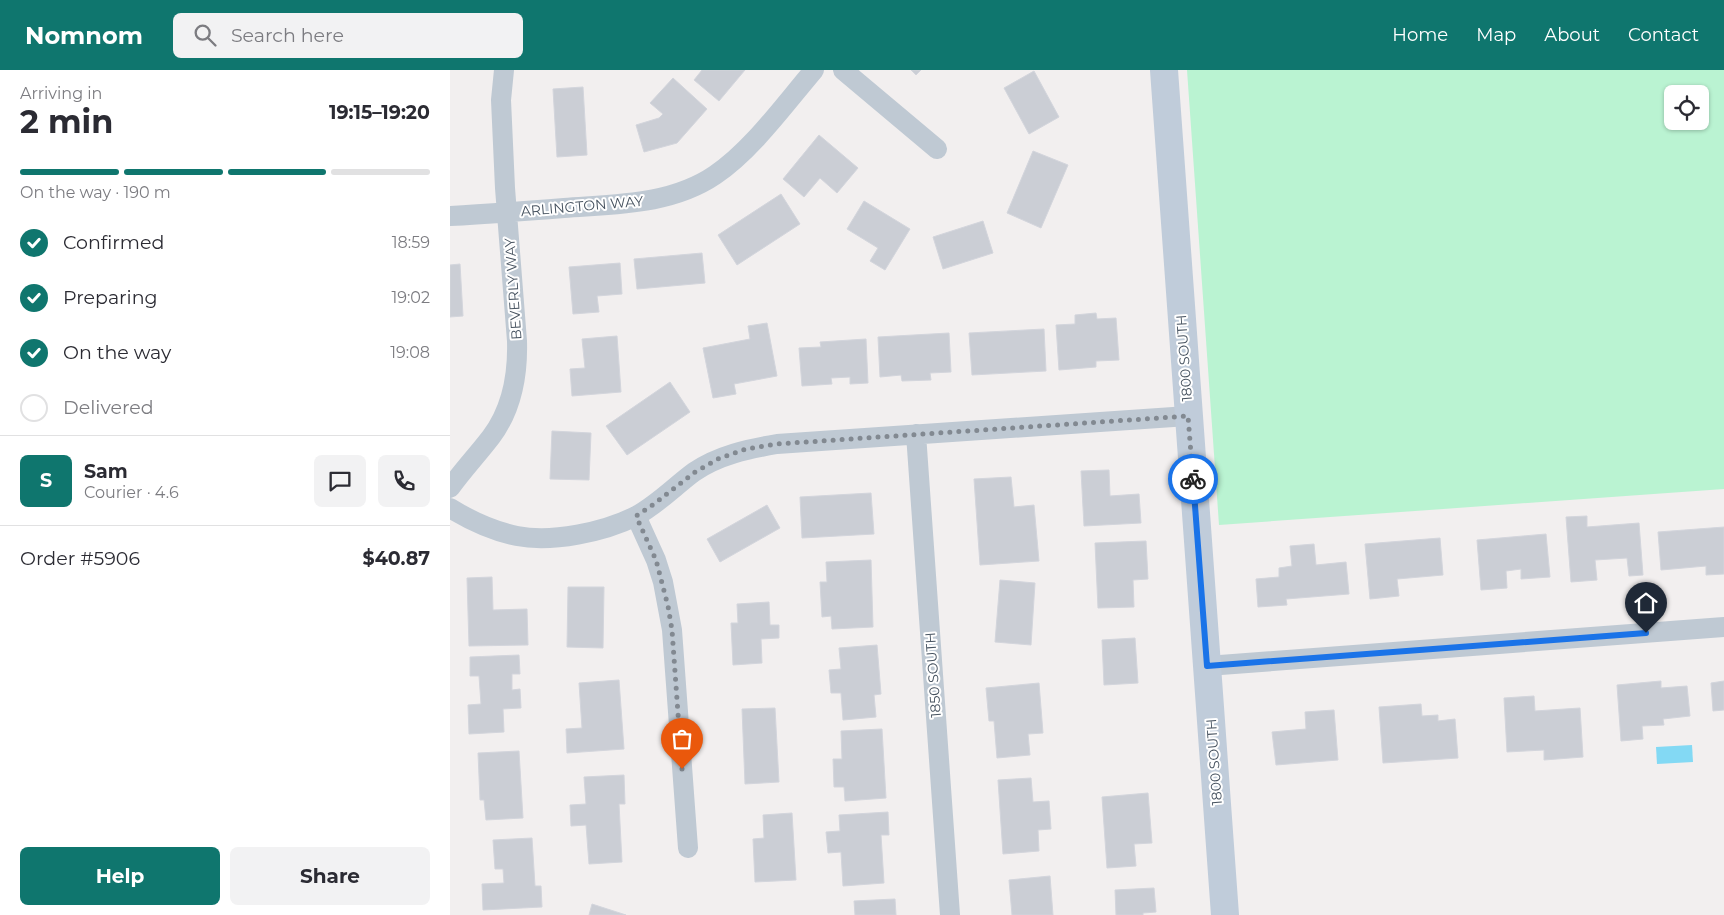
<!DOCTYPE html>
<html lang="en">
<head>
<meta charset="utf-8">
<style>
	:root { --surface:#fff; --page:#f2f2f3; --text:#2b2b33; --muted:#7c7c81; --line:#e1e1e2; --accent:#0f766e }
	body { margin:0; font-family:Montserrat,sans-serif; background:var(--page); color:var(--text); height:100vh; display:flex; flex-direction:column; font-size:19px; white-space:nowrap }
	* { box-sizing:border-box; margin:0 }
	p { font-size:16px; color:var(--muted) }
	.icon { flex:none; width:28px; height:28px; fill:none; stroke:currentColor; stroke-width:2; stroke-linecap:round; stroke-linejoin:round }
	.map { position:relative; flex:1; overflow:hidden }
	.details { display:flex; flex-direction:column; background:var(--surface); width:450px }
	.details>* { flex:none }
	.tools { position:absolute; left:1214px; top:15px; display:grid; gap:10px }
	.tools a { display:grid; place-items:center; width:45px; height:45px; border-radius:8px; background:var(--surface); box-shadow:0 1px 4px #0004; font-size:25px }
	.pin { position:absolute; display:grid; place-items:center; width:42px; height:42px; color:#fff; margin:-51px -21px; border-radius:50% 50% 50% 0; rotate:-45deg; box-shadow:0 0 5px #0007 }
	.pin .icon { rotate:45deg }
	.courier { position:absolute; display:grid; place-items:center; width:50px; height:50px; margin:-25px; border:4px solid #1a73e8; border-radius:50%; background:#fff; color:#222; box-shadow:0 1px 6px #0007 }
	.summary em { font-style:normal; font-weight:700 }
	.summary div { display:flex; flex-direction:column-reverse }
	.summary { display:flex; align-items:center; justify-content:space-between; height:85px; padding:0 20px }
	h1 { font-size:32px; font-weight:700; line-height:38px }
	.bar { display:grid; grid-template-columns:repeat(4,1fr); gap:8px 5px; align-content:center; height:60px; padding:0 20px }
	.bar i { height:6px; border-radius:4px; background:var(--line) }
	.bar .selected { background:var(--accent) }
	.bar p { grid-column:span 4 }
	.line { display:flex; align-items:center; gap:12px; padding:0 20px; border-top:1px solid var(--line) }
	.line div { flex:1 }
	.round { display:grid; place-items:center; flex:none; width:52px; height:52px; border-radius:8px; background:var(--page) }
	ol { padding:0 20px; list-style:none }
	li { display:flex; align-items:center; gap:15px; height:55px }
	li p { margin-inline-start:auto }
	li .icon { padding:5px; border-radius:50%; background:var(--accent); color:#fff; stroke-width:4 }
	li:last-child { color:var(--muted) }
	li i { width:28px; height:28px; border:2px solid var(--line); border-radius:50% }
	.cta { display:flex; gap:10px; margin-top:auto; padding:10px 20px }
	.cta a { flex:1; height:58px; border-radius:8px; background:var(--accent); color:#fff; font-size:20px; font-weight:700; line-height:58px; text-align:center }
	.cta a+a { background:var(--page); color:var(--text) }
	header { display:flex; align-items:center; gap:30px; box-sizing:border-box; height:70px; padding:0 25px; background:var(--accent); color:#fff }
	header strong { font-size:24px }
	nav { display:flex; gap:28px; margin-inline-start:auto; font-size:18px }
	.search { width:350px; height:45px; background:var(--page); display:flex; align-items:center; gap:12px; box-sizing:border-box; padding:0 18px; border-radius:8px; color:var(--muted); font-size:19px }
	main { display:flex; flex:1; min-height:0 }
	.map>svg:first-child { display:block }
</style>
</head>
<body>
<header>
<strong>Nomnom</strong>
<div class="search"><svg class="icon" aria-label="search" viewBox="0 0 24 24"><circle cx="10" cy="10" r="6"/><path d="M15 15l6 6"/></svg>Search here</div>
<nav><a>Home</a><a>Map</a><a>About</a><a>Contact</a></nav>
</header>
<main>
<section class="details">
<div class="summary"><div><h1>2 min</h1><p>Arriving in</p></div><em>19:15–19:20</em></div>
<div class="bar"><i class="selected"></i><i class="selected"></i><i class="selected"></i><i></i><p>On the way · 190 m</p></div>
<ol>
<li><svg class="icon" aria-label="check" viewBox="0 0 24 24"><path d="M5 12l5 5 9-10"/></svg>Confirmed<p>18:59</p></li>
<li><svg class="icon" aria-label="check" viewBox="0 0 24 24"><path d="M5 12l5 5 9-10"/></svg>Preparing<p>19:02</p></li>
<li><svg class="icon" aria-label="check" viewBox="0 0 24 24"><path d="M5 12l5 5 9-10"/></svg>On the way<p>19:08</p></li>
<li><i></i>Delivered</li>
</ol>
<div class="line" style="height:90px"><b class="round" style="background:var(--accent);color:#fff">S</b><div><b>Sam</b><p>Courier · 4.6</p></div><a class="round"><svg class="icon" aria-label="chat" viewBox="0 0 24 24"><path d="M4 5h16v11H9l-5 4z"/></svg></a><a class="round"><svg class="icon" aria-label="phone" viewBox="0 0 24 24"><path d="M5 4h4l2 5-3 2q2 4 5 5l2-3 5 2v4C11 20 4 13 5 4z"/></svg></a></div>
<div class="line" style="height:65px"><div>Order #5906</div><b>$40.87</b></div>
<div class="cta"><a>Help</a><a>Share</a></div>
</section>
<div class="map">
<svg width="1274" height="845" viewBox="0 0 1274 845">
	<rect width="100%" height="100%" fill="#f2efef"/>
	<path fill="#baf3d2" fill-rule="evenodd" d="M 737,0 L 1274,0 L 1274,419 L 769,455 ZM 1222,24 L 1250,24 L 1250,51 L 1222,51 Z"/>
	<path fill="#83d9f4" d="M 1242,675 L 1243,692 L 1207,694 L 1206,677 Z"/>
	<path fill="#cbced5" stroke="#d3d5dc" d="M 252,0 L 295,0 L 269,31 L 244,10 Z
		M 461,0 L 471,0 L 466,5 Z
		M 584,1 L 609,47 L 579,64 L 554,18 Z
		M 223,8 L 257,39 L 227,73 L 194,82 L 186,55 L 209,48 L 213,44 L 200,33 Z
		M 133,17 L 137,85 L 107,87 L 103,19 Z
		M 369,65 L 408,98 L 387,123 L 370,108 L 354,127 L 333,109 Z
		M 583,81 L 618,95 L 591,158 L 557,143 Z
		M 331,124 L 350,154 L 287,195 L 268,165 Z
		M 414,131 L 460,159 L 435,200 L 420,191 L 428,178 L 397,159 Z
		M 533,151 L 543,183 L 493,199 L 483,167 Z
		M 252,183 L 255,213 L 187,219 L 184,189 Z
		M 170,193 L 172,224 L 147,226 L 149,242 L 123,244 L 119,197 Z
		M 10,194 L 13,246 L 0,247 L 0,195 Z
		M 646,243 L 647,249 L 666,248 L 669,290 L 646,291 L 646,297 L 609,300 L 606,255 L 625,254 L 625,245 Z
		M 317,253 L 327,306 L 284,314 L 286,324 L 263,328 L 253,278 L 300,269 L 298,256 Z
		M 594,259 L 596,301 L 522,305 L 519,263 Z
		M 499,263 L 501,302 L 480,303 L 481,310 L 452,311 L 451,305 L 430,307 L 428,267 Z
		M 167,266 L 171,322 L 122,326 L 120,299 L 135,298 L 132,269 Z
		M 416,269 L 418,313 L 400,314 L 400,307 L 381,308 L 382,314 L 352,316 L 349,278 L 371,277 L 370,272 Z
		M 220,312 L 240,342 L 177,385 L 156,356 Z
		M 102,361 L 141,363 L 139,410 L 100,409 Z
		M 659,400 L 660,426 L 689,424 L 691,453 L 634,456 L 631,401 Z
		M 561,407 L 564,437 L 584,435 L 589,491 L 530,495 L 524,409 Z
		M 421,423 L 424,464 L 352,468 L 350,427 Z
		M 317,435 L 330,458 L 270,492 L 257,469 Z
		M 1137,446 L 1137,457 L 1189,453 L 1193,505 L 1179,506 L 1177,488 L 1145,490 L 1147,510 L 1121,512 L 1116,447 Z
		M 1274,457 L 1274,504 L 1256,505 L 1256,496 L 1211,500 L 1208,462 Z
		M 1096,464 L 1100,507 L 1071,509 L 1071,499 L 1056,501 L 1057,518 L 1031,520 L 1027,470 Z
		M 990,468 L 993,505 L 947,509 L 949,526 L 920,529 L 915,474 Z
		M 696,471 L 698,509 L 683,510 L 684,537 L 648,538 L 645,473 Z
		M 864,474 L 866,495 L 896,492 L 899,524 L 836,529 L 837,535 L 808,537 L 806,509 L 829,507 L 829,498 L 842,496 L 840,476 Z
		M 421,490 L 423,557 L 382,559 L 381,546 L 372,547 L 370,512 L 377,512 L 376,492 Z
		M 42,507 L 43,540 L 77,539 L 78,575 L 19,576 L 17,508 Z
		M 550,510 L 585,513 L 581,575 L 545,572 Z
		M 118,517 L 154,517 L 153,578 L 117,577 Z
		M 319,532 L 320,555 L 329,555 L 329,568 L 311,569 L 312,593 L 283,595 L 281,553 L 288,553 L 287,534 Z
		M 685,568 L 688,613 L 654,615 L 652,570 Z
		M 427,575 L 431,624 L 424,625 L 426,647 L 393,650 L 391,623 L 381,623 L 379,600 L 391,599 L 389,578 Z
		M 69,585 L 70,604 L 62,604 L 62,620 L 70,619 L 71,638 L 53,639 L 54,662 L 19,664 L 18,635 L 31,634 L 29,606 L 20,606 L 20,587 Z
		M 169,610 L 174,679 L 117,683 L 116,659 L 132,658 L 129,613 Z
		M 1211,611 L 1211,618 L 1237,616 L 1240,646 L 1213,649 L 1214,655 L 1192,656 L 1193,669 L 1171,671 L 1167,615 Z
		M 1274,611 L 1274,640 L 1263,641 L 1261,613 Z
		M 589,613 L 593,663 L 578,664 L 580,685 L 547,688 L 544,651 L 539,651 L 536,618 Z
		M 1084,626 L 1085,641 L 1130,638 L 1133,687 L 1094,690 L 1094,680 L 1057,682 L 1054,628 Z
		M 971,634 L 972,646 L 988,645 L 988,651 L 1005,649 L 1008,688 L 933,693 L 929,637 Z
		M 325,638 L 329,712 L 295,714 L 292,639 Z
		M 884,640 L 888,690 L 826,695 L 822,662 L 856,659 L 855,642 Z
		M 432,659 L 436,728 L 395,731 L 394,717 L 384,717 L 383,689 L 392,689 L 391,661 Z
		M 69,681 L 73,748 L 36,750 L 34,730 L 30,730 L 28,683 Z
		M 174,705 L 175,734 L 169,734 L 172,792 L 139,794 L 136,755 L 121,756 L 120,735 L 136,734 L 134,707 Z
		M 581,708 L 583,732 L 599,731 L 601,759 L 588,760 L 589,781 L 553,784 L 548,710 Z
		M 698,723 L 702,773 L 684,774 L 686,796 L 657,798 L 652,727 Z
		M 438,742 L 439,765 L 431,765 L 434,813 L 393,816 L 391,782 L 378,783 L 376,762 L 390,761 L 389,745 Z
		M 342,743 L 346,810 L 305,812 L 303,769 L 314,768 L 313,745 Z
		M 82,768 L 85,816 L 91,816 L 92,837 L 33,840 L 32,814 L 54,813 L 53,799 L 45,799 L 43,770 Z
		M 600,806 L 603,845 L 562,845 L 559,810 Z
		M 704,818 L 706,842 L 693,843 L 693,845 L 666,845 L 665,820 Z
		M 445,829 L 446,845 L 405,845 L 404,831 Z
		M 142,834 L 176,845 L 139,845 Z"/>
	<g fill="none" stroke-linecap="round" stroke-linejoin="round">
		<path stroke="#bfc9d3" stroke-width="20" d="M 393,0 L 487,79
			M 0,146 C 38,144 76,141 114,138 C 165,134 221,135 265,105 C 302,80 335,34 364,0
			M 466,364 L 500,845
			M 0,418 C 13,400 28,384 41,367 C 62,339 68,305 67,271 L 55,118 L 51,30 L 54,0
			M 0,438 C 21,451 43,461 67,466 C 102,473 154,462 186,446 C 208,434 225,416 244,402 C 269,385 298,379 327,374 L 738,346
			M 186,446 L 206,490 L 213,512 L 222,560 L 238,778
			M 757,596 L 1274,557"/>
		<path stroke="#c0ccda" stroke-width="28" d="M 714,0 L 775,845"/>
	</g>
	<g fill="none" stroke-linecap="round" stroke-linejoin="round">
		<path stroke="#828991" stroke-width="5" stroke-dasharray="0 9" d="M 232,699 L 222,560 L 218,536 L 206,490 L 186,446 L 204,434 L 245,402 L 268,389 L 296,379 L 327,374 L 738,346 L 743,409"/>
		<path stroke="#1a73e8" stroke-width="6" d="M 743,409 L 757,596 L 1196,563"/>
	</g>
	<g text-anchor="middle" stroke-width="4" stroke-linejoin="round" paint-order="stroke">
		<g font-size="14" fill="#46525f" stroke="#fff">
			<text transform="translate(132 136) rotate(-5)" y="5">ARLINGTON WAY</text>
			<text transform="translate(63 219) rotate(-94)" y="5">BEVERLY WAY</text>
			<text transform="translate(734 288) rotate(-94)" y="5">1800 SOUTH</text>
			<text transform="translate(483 605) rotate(-94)" y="5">1850 SOUTH</text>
			<text transform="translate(764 692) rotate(-94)" y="5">1800 SOUTH</text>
		</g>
	</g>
</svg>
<div class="tools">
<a><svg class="icon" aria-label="locate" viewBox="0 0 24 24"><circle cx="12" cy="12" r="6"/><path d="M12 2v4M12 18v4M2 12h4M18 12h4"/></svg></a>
</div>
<div class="pin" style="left:232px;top:699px;background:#ea580c"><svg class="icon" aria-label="bag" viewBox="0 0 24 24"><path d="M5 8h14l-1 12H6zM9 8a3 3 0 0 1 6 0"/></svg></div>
<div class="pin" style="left:1196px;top:563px;background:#1f2937"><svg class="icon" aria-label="home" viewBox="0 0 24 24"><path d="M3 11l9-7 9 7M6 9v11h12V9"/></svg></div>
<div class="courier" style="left:743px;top:409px"><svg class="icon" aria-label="bike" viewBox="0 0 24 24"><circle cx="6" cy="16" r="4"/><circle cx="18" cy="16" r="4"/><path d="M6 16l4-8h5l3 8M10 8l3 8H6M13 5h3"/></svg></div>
</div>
</main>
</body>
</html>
